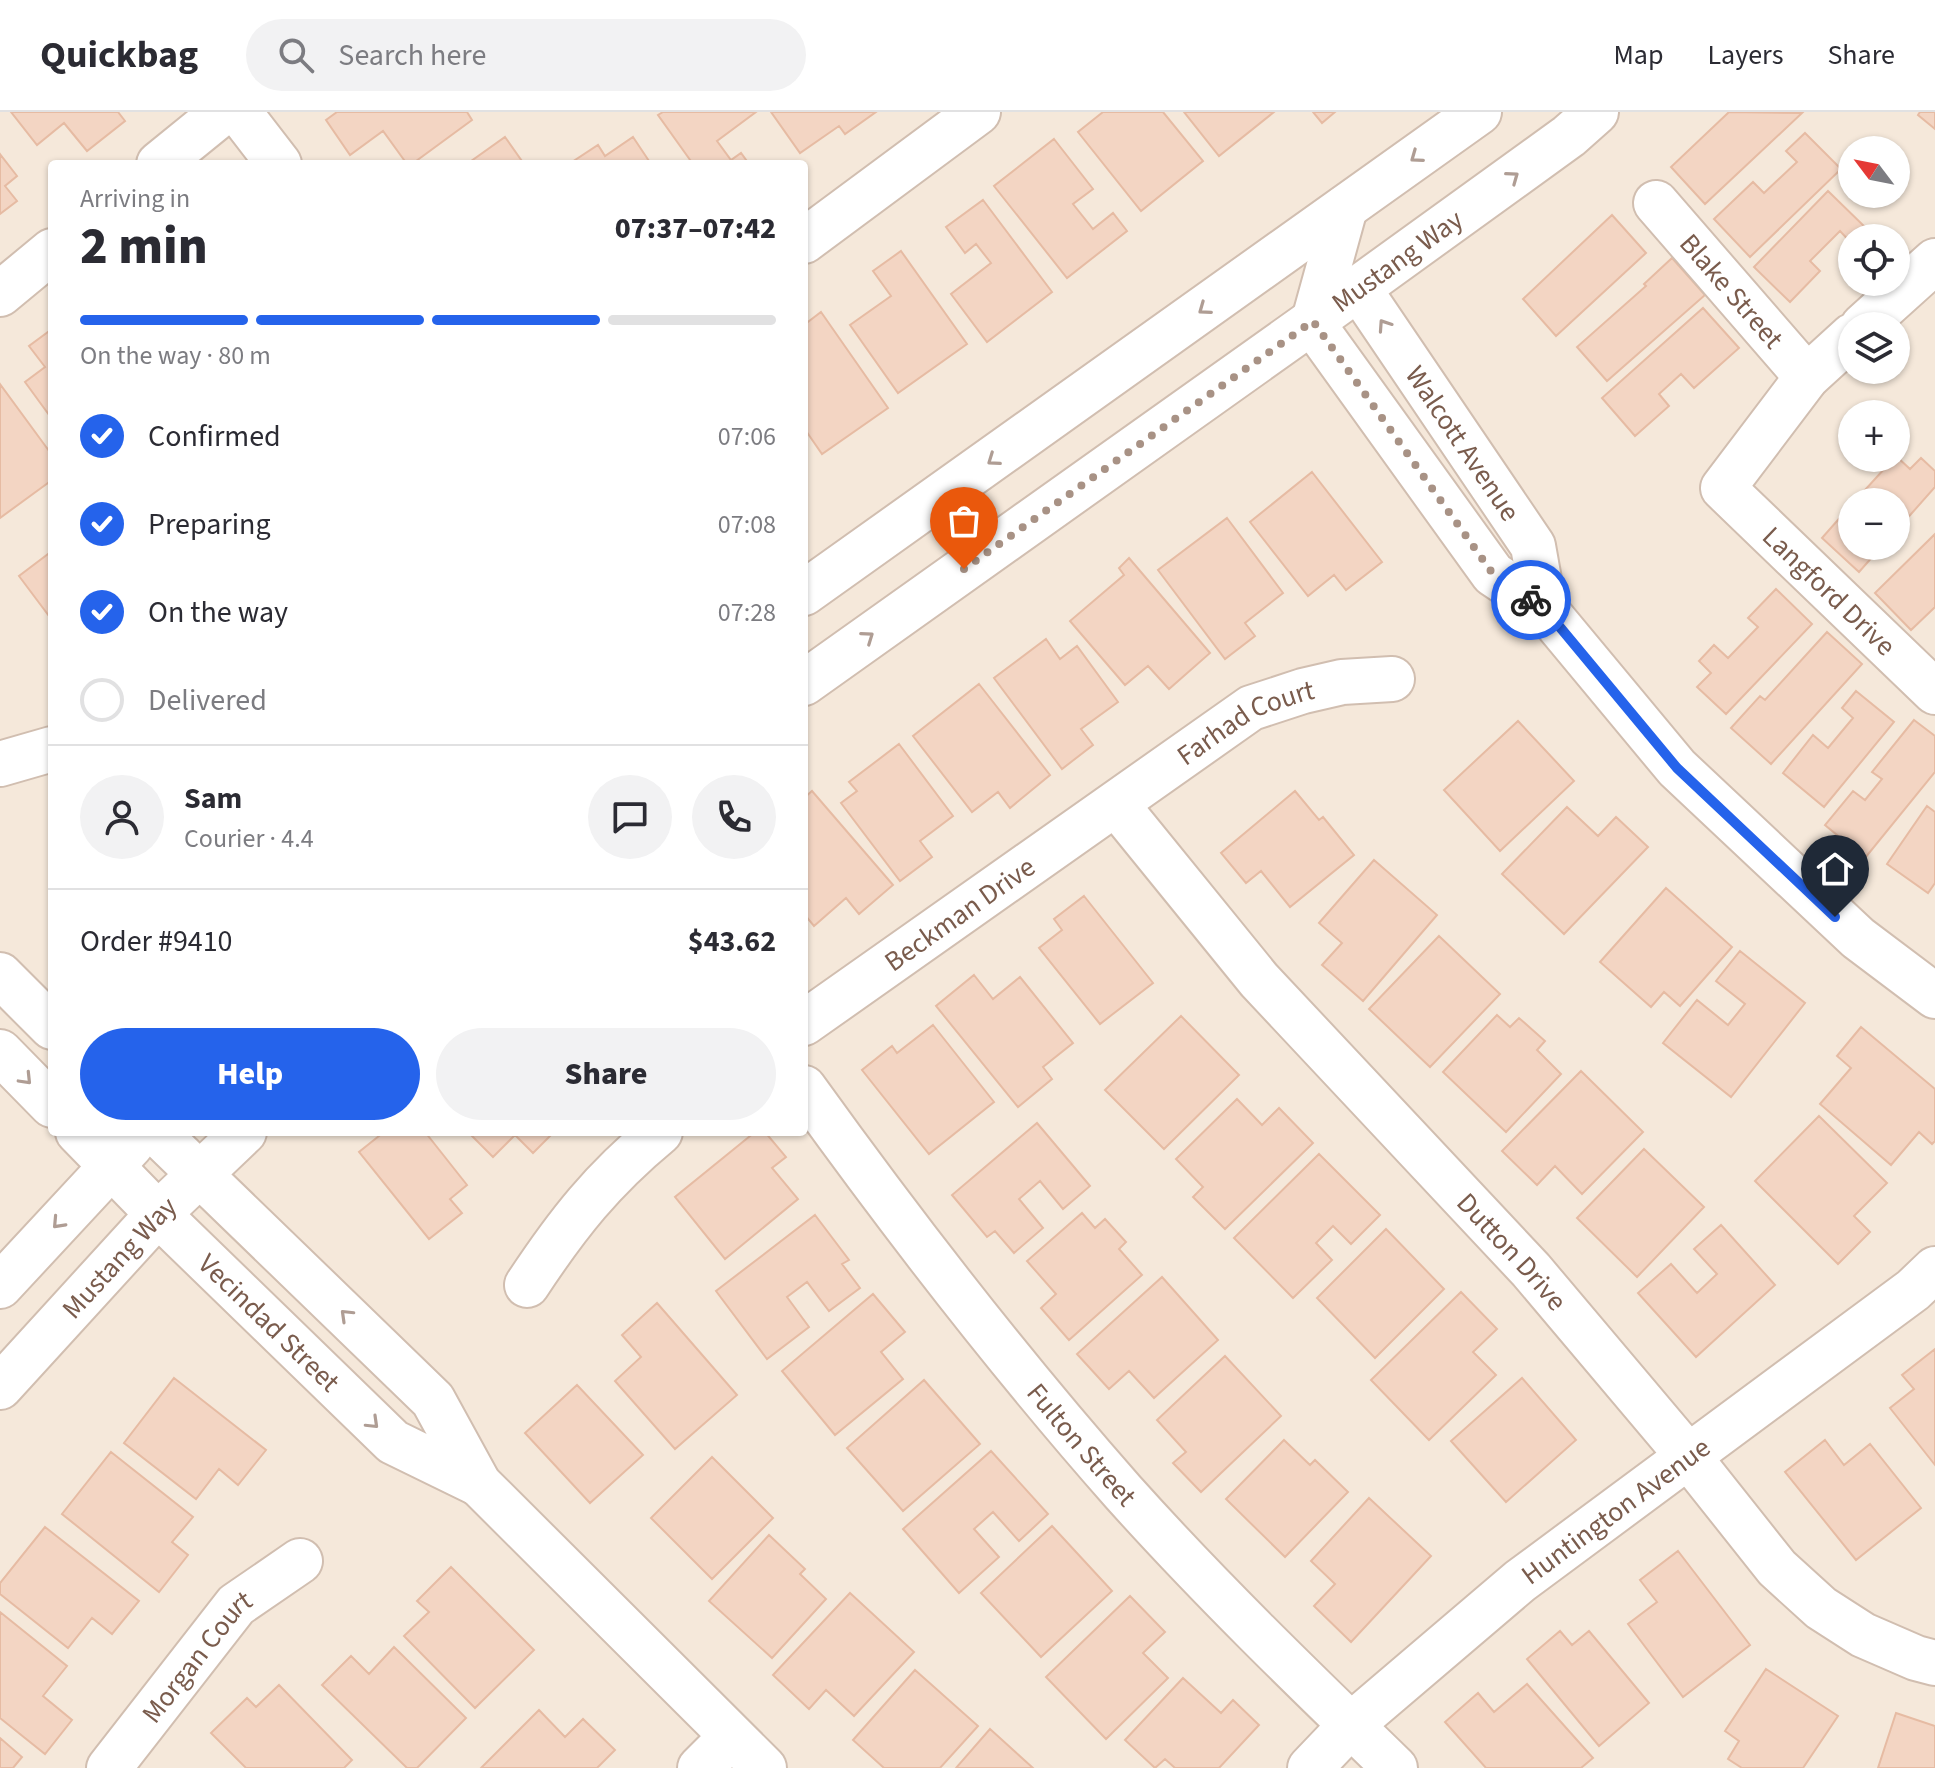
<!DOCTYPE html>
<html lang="en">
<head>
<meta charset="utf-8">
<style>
	:root { --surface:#fff; --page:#f2f2f3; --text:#2b2b33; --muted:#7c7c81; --line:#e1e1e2; --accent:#2563eb }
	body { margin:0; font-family:"Source Sans 3",sans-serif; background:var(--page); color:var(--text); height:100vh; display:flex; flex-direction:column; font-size:30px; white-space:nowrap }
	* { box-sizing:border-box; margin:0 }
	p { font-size:26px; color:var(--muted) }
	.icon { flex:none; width:44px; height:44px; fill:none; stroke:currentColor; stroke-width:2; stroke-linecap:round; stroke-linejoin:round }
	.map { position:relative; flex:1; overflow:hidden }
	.drawer { position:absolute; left:48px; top:48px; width:760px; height:976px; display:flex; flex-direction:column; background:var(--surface); border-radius:8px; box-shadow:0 2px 6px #0004 }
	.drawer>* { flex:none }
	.needle { width:52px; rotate:302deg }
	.fabs { position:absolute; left:1838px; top:24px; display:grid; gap:16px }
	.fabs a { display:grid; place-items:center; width:72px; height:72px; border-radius:50%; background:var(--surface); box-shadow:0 2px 6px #0004; font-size:40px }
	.pin { position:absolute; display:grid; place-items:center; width:68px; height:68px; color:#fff; margin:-82px -34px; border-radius:50% 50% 50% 0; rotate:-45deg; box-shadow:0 0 8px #0007 }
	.pin .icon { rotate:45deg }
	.courier { position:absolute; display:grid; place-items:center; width:80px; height:80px; margin:-40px; border:6px solid #2563eb; border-radius:50%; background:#fff; color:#222; box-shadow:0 2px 10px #0007 }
	.summary em { font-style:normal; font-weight:800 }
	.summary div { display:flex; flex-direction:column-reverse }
	.summary { display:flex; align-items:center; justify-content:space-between; height:136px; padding:0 32px }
	h1 { font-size:52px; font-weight:800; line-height:60px }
	.bar { display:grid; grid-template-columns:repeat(4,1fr); gap:12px 8px; align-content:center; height:96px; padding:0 32px }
	.bar i { height:10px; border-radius:6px; background:var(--line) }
	.bar .current { background:var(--accent) }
	.bar p { grid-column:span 4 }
	.line { display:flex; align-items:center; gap:20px; padding:0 32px; border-top:2px solid var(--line) }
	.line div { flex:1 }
	.round { display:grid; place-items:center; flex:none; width:84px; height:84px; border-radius:42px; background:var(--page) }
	ol { padding:0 32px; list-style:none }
	li { display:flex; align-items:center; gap:24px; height:88px }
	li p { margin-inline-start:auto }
	li .icon { padding:8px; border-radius:50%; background:var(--accent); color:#fff; stroke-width:4 }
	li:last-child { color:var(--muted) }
	li i { width:44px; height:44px; border:4px solid var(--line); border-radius:50% }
	.action { display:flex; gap:16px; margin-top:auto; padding:16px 32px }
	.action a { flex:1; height:92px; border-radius:48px; background:var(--accent); color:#fff; font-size:32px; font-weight:800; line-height:92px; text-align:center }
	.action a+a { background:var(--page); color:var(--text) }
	header { display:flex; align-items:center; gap:48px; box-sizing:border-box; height:112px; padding:0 40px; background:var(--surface); border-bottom:2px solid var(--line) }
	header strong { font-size:38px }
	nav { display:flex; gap:44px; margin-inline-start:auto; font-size:28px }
	.search { width:560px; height:72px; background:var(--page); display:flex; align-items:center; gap:20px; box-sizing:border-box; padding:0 28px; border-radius:44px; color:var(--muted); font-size:30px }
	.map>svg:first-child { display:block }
</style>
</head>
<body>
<header>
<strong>Quickbag</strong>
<div class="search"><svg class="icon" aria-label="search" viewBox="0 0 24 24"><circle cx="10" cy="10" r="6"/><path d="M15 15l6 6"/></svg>Search here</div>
<nav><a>Map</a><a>Layers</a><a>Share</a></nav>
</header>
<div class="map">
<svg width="1935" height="1656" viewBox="0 0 1935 1656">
	<rect width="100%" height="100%" fill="#fdf6ec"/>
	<path fill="#f5e8da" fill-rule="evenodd" d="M 0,0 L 1935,0 L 1935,1656 L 0,1656 ZM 1852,38 L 1896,38 L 1896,82 L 1852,82 ZM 52,52 L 804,52 L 804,1020 L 52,1020 ZM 1852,126 L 1896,126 L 1896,170 L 1852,170 ZM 1852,214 L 1896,214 L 1896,258 L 1852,258 ZM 1852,302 L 1896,302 L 1896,346 L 1852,346 ZM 1852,390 L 1896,390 L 1896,434 L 1852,434 Z"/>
	<path fill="#f3d5c3" stroke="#e6bba3" stroke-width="2" d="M 11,0 L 118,0 L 125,9 L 87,39 L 64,11 L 37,33 Z
		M 337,0 L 467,0 L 472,8 L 412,52 L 407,52 L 383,19 L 350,43 L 326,8 Z
		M 663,0 L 756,0 L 717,29 L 731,48 L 741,41 L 749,52 L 693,52 L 658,3 Z
		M 771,0 L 876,0 L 845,22 L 839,14 L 800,41 Z
		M 1103,0 L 1163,0 L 1203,49 L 1141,99 L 1078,20 Z
		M 1184,0 L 1274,0 L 1219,44 Z
		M 1313,0 L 1335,0 L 1322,11 Z
		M 1729,0 L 1802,1 L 1705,92 L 1671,55 Z
		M 1920,0 L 1935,0 L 1935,17 L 1918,3 Z
		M 1805,21 L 1841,57 L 1750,145 L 1714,107 L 1753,70 L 1764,81 L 1797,50 L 1786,39 Z
		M 505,25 L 524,52 L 467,52 Z
		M 633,25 L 651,52 L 569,52 L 598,33 L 605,44 Z
		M 1054,27 L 1093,77 L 1073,92 L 1093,117 L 1113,101 L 1127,119 L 1067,166 L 994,74 Z
		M 0,42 L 17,64 L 5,74 L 17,89 L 0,102 Z
		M 1828,79 L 1868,118 L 1860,126 L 1852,126 L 1852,132 L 1840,119 L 1810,149 L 1820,159 L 1790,190 L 1754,155 Z
		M 983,88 L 1052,180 L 987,230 L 951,182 L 991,151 L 976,132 L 965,141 L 946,115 Z
		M 1612,103 L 1646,141 L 1556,224 L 1523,187 Z
		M 901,139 L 967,232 L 898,281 L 850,213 L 891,184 L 873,159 Z
		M 1672,146 L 1705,183 L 1607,269 L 1577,235 L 1646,174 L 1644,172 Z
		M 1703,196 L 1739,236 L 1694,276 L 1681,262 L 1659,282 L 1669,294 L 1635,324 L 1602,286 Z
		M 821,200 L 888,296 L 822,342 L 804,316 L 804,213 Z
		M 52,217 L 52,307 L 25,270 L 45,255 L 29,234 Z
		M 0,272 L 52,343 L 52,368 L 0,406 Z
		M 1896,344 L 1910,357 L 1921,346 L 1935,359 L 1935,375 L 1896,419 L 1896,390 L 1854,390 Z
		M 1312,360 L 1382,450 L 1346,478 L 1334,463 L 1308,484 L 1250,410 Z
		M 1852,392 L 1852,434 L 1882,434 L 1859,460 L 1822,426 Z
		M 1227,406 L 1283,481 L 1245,511 L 1255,524 L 1225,547 L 1158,458 Z
		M 1935,422 L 1935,495 L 1911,518 L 1875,481 Z
		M 52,439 L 52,508 L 19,464 Z
		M 1129,446 L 1210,541 L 1169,577 L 1148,554 L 1125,573 L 1070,509 L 1124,463 L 1119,456 Z
		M 1776,477 L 1812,512 L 1726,602 L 1697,575 L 1711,561 L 1699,549 L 1714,533 L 1728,546 L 1758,515 L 1748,506 Z
		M 1827,520 L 1862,552 L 1771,652 L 1731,616 L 1760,584 L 1765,588 Z
		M 1046,527 L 1060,547 L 1077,534 L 1118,590 L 1081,617 L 1093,633 L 1062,657 L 994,566 Z
		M 979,572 L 1050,663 L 1010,696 L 998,680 L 972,700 L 913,624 Z
		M 1856,579 L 1894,610 L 1824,695 L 1783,661 L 1813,623 L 1828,636 L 1853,606 L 1842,596 Z
		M 1914,608 L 1935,624 L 1935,660 L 1865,746 L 1825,713 L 1853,679 L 1865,688 L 1882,667 L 1872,660 Z
		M 1518,609 L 1574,669 L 1500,739 L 1444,678 Z
		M 899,632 L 953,704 L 920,729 L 932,745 L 900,769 L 841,691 L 857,679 L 849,670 Z
		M 812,679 L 893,773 L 859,802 L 846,786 L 814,814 L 804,802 L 804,686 Z
		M 1295,679 L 1319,708 L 1323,705 L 1354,743 L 1290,795 L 1261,759 L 1246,771 L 1221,741 Z
		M 1927,694 L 1935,700 L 1935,771 L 1928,781 L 1887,752 Z
		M 1567,695 L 1598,724 L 1616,705 L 1648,735 L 1564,822 L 1502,762 Z
		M 1374,748 L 1437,803 L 1363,889 L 1322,853 L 1342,831 L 1319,811 Z
		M 1666,776 L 1732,835 L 1680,894 L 1664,880 L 1651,895 L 1600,850 Z
		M 1084,784 L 1153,871 L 1100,912 L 1039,836 L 1062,818 L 1054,807 Z
		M 1439,824 L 1500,882 L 1430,955 L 1369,897 Z
		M 1740,839 L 1805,891 L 1731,985 L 1663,931 L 1697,888 L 1728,913 L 1745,892 L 1716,869 Z
		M 974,863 L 993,887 L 1020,865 L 1073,931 L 1043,955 L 1052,967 L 1018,995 L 936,894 Z
		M 1497,903 L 1510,915 L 1519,906 L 1545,929 L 1537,938 L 1561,962 L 1506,1020 L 1443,960 Z
		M 1181,904 L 1239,963 L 1164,1037 L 1105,978 Z
		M 933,913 L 994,990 L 929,1042 L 862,958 L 892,934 L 897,941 Z
		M 1861,915 L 1935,977 L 1935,1029 L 1932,1032 L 1919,1020 L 1891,1053 L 1820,992 L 1851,956 L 1837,944 Z
		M 1581,959 L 1643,1020 L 1582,1082 L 1555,1054 L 1537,1073 L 1502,1039 Z
		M 1237,987 L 1262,1013 L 1279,996 L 1313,1031 L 1225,1117 L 1193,1085 L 1203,1075 L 1176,1047 Z
		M 1819,1004 L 1887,1071 L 1854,1104 L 1870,1120 L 1838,1152 L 1755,1069 Z
		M 1037,1011 L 1090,1074 L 1063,1097 L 1040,1069 L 1019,1087 L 1043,1116 L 1014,1141 L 995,1119 L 987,1125 L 952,1083 Z
		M 384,1020 L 425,1020 L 467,1073 L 450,1087 L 462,1101 L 429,1127 L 359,1040 Z
		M 468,1020 L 554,1020 L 533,1041 L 515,1023 L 493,1045 Z
		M 755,1020 L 765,1020 L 786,1045 L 772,1056 L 798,1087 L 725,1147 L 675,1085 Z
		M 1644,1037 L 1704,1095 L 1637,1165 L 1577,1106 Z
		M 1319,1042 L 1380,1103 L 1351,1132 L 1333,1114 L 1316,1131 L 1332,1148 L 1293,1186 L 1234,1126 Z
		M 1082,1101 L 1095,1116 L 1105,1107 L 1126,1130 L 1119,1137 L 1142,1163 L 1069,1228 L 1041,1196 L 1056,1182 L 1027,1149 Z
		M 815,1103 L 849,1148 L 842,1152 L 860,1176 L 829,1199 L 807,1170 L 787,1185 L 809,1215 L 767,1247 L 716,1179 Z
		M 1721,1113 L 1775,1173 L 1696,1245 L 1638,1181 L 1671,1152 L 1697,1181 L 1717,1162 L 1694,1137 Z
		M 1386,1117 L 1444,1177 L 1375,1246 L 1317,1186 Z
		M 1162,1165 L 1218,1228 L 1154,1286 L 1129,1259 L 1109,1277 L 1077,1242 Z
		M 1461,1180 L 1497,1217 L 1473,1240 L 1496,1263 L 1429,1328 L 1371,1268 Z
		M 873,1182 L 905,1220 L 881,1240 L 903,1267 L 835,1323 L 782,1259 Z
		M 657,1191 L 737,1283 L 675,1337 L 615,1269 L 641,1245 L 622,1223 Z
		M 1935,1237 L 1935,1353 L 1890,1296 L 1914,1277 L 1902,1263 Z
		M 1225,1244 L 1281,1304 L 1201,1380 L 1173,1351 L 1186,1340 L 1157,1308 Z
		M 174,1266 L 266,1338 L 238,1373 L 219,1357 L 196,1387 L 124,1331 Z
		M 1522,1266 L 1576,1328 L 1506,1390 L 1451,1329 Z
		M 924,1268 L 980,1332 L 903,1399 L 847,1336 Z
		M 577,1273 L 643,1343 L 590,1391 L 525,1321 Z
		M 1284,1328 L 1310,1353 L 1315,1348 L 1348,1380 L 1285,1445 L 1226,1387 Z
		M 1825,1328 L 1844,1353 L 1870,1332 L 1921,1396 L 1856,1448 L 1785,1360 Z
		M 991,1339 L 1048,1402 L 1019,1429 L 993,1400 L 974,1417 L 999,1445 L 959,1481 L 903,1417 Z
		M 111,1340 L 193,1405 L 172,1430 L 188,1443 L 159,1480 L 62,1402 Z
		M 712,1345 L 773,1406 L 712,1467 L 651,1406 Z
		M 1369,1386 L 1431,1444 L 1351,1530 L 1314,1494 L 1335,1472 L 1311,1449 Z
		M 1052,1414 L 1112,1479 L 1041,1545 L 981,1481 Z
		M 45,1415 L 139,1489 L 112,1522 L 92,1506 L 68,1536 L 0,1482 L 0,1471 Z
		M 769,1423 L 805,1457 L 800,1462 L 826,1487 L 772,1546 L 709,1489 Z
		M 1678,1439 L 1750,1533 L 1683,1585 L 1628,1512 L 1657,1490 L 1640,1468 Z
		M 451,1455 L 534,1538 L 475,1596 L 404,1524 L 429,1500 L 417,1489 Z
		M 850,1481 L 914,1540 L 854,1604 L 826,1578 L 809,1597 L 773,1563 Z
		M 1130,1484 L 1165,1520 L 1143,1541 L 1168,1566 L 1106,1627 L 1046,1565 Z
		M 0,1500 L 67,1554 L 43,1584 L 72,1608 L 45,1642 L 0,1606 Z
		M 1560,1519 L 1572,1533 L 1589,1519 L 1649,1591 L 1599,1634 L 1527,1547 Z
		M 394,1535 L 466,1606 L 417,1656 L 407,1656 L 322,1573 L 351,1544 L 369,1562 Z
		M 1766,1557 L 1838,1604 L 1803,1656 L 1742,1656 L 1728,1647 L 1739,1629 L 1725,1619 Z
		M 915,1558 L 978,1614 L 940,1656 L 884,1656 L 853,1628 Z
		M 1183,1566 L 1221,1601 L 1233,1588 L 1259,1613 L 1219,1656 L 1175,1656 L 1165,1647 L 1155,1656 L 1125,1628 Z
		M 1527,1572 L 1593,1646 L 1581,1656 L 1486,1656 L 1445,1610 L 1478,1581 L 1494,1600 Z
		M 279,1573 L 352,1648 L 344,1656 L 246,1656 L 211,1621 L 247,1586 L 256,1595 Z
		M 539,1598 L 565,1625 L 583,1607 L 615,1638 L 597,1656 L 481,1656 Z
		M 1896,1601 L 1935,1614 L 1935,1656 L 1878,1656 Z
		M 990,1617 L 1033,1656 L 956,1656 Z
		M 0,1626 L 22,1645 L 13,1656 L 0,1656 Z"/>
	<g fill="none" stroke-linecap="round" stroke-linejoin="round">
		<defs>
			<g id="minor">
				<path d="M 239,0 L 279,52"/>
				<path d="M 159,52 L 223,0"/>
				<path id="s1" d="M 1656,91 L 1807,265"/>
				<path d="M 1345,96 L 1313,212 L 1493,462 L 1544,496 L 1677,656 L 1858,826 L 1935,884"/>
				<path d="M 804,129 L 978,0"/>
				<path id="s2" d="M 1359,177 L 1533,434 L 1544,496"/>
				<path d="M 0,182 L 52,139"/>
				<path d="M 1863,214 L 1935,149"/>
				<path id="s3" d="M 1852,224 L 1807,265 L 1723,376 L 1935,580"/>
				<path d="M 804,481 L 1479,0"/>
				<path id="s4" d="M 804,571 L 1313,209 L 1569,24 L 1596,0"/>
				<path d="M 0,652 L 52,637"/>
				<path id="s5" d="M 1116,692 L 1259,868 L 1531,1158 L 1688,1344 L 1777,1456 L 1821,1496 L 1863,1523 L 1916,1546 L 1935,1551"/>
				<path d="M 0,863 L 52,915"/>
				<path id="s6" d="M 804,911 L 1251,596 L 1303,579 L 1342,570 L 1392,567"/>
				<path d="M 0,940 L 52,993"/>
				<path id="s7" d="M 804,976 C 904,1115 1010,1252 1123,1380 C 1209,1476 1303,1567 1395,1656"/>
				<path id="s8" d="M 78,1020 L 158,1102 L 393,1330 L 479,1372"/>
				<path d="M 156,1020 L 433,1288 L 479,1372 L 764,1656"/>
				<path d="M 527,1173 C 568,1111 602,1068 660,1020"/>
				<path d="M 0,1174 L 131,1033"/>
				<path id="s9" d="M 0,1275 L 158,1102 L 244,1020"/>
				<path id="s10" d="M 109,1656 L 236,1493 L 300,1449"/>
				<path d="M 700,1656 L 731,1625"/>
				<path id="s11" d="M 1310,1656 L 1351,1613 L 1520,1469 L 1913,1178 L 1935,1157"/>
			</g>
		</defs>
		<use href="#minor" stroke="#d1beb0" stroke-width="48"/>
		<use href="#minor" stroke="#fff" stroke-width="44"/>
	</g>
	<defs><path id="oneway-chevron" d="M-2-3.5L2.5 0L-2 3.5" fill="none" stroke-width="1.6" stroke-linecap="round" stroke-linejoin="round" transform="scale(2)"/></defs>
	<g stroke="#af9d94">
		<use href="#oneway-chevron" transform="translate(1416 45) rotate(144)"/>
		<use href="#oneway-chevron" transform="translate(1513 65) rotate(-36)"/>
		<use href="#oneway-chevron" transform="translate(1204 197) rotate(144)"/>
		<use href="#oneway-chevron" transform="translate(1384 213) rotate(-124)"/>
		<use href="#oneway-chevron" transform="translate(993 348) rotate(145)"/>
		<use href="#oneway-chevron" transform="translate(868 525) rotate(-35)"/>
		<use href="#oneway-chevron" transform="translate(26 967) rotate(46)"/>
		<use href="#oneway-chevron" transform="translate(58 1111) rotate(133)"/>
		<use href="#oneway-chevron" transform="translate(346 1203) rotate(-136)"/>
		<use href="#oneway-chevron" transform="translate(373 1311) rotate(44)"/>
	</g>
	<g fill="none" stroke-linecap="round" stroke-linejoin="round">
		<path stroke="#a89285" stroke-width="8" stroke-dasharray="0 14.4" d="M 964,457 L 1313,209 L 1493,462 L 1531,488"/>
		<path stroke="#2563eb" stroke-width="10" d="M 1531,488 L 1544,496 L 1677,656 L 1835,805"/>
	</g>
	<g text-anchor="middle" stroke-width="7" stroke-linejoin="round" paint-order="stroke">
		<g font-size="28" fill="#7a5c4d" stroke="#fffaf3">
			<text dy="10" stroke="none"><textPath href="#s4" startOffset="728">Mustang Way</textPath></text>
			<text dy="10" stroke="none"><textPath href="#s1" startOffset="116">Blake Street</textPath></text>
			<text dy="10" stroke="none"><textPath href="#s2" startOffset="186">Walcott Avenue</textPath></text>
			<text dy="10" stroke="none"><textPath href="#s3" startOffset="348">Langford Drive</textPath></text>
			<text dy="10" stroke="none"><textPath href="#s6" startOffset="536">Farhad Court</textPath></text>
			<text dy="10" stroke="none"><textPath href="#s6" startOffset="190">Beckman Drive</textPath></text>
			<text dy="10" stroke="none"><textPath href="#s5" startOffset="598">Dutton Drive</textPath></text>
			<text dy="10" stroke="none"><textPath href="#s9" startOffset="176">Mustang Way</textPath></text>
			<text dy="10" stroke="none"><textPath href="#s8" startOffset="270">Vecindad Street</textPath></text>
			<text dy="10" stroke="none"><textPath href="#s7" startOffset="452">Fulton Street</textPath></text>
			<text dy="10" stroke="none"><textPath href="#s11" startOffset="400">Huntington Avenue</textPath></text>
			<text dy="10" stroke="none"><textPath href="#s10" startOffset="142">Morgan Court</textPath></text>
		</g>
	</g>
</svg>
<div class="fabs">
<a><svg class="needle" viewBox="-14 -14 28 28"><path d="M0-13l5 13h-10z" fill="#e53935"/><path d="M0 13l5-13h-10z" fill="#7c7c81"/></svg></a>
<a><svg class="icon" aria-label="locate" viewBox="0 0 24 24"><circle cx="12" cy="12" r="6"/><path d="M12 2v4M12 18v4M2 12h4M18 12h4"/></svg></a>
<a><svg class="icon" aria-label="layers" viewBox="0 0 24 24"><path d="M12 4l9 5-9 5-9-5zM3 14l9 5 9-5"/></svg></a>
<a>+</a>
<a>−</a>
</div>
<div class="pin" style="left:964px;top:457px;background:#ea580c"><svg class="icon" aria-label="bag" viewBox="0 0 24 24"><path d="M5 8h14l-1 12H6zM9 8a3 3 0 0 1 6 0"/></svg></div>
<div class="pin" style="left:1835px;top:805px;background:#1f2937"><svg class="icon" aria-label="home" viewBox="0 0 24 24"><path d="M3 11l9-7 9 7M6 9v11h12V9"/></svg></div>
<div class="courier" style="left:1531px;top:488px"><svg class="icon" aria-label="bike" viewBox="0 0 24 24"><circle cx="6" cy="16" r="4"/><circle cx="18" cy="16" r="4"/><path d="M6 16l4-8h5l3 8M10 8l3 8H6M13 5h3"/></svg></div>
<section class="drawer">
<div class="summary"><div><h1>2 min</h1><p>Arriving in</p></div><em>07:37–07:42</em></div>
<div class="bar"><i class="current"></i><i class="current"></i><i class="current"></i><i></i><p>On the way · 80 m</p></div>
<ol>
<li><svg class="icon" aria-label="check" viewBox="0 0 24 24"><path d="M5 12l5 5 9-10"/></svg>Confirmed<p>07:06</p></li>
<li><svg class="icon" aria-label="check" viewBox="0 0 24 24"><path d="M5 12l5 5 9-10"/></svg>Preparing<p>07:08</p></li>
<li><svg class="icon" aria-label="check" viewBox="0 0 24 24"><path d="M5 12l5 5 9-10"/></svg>On the way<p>07:28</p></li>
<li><i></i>Delivered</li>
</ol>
<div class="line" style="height:144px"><a class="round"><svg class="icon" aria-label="person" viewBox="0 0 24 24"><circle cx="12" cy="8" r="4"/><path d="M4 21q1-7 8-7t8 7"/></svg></a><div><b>Sam</b><p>Courier · 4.4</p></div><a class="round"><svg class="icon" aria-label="chat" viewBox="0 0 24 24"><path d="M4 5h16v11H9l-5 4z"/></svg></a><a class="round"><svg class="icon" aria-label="phone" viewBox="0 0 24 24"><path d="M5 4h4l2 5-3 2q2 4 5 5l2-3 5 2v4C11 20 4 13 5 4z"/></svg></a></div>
<div class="line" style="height:104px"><div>Order #9410</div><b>$43.62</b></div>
<div class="action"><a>Help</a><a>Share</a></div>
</section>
</div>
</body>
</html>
